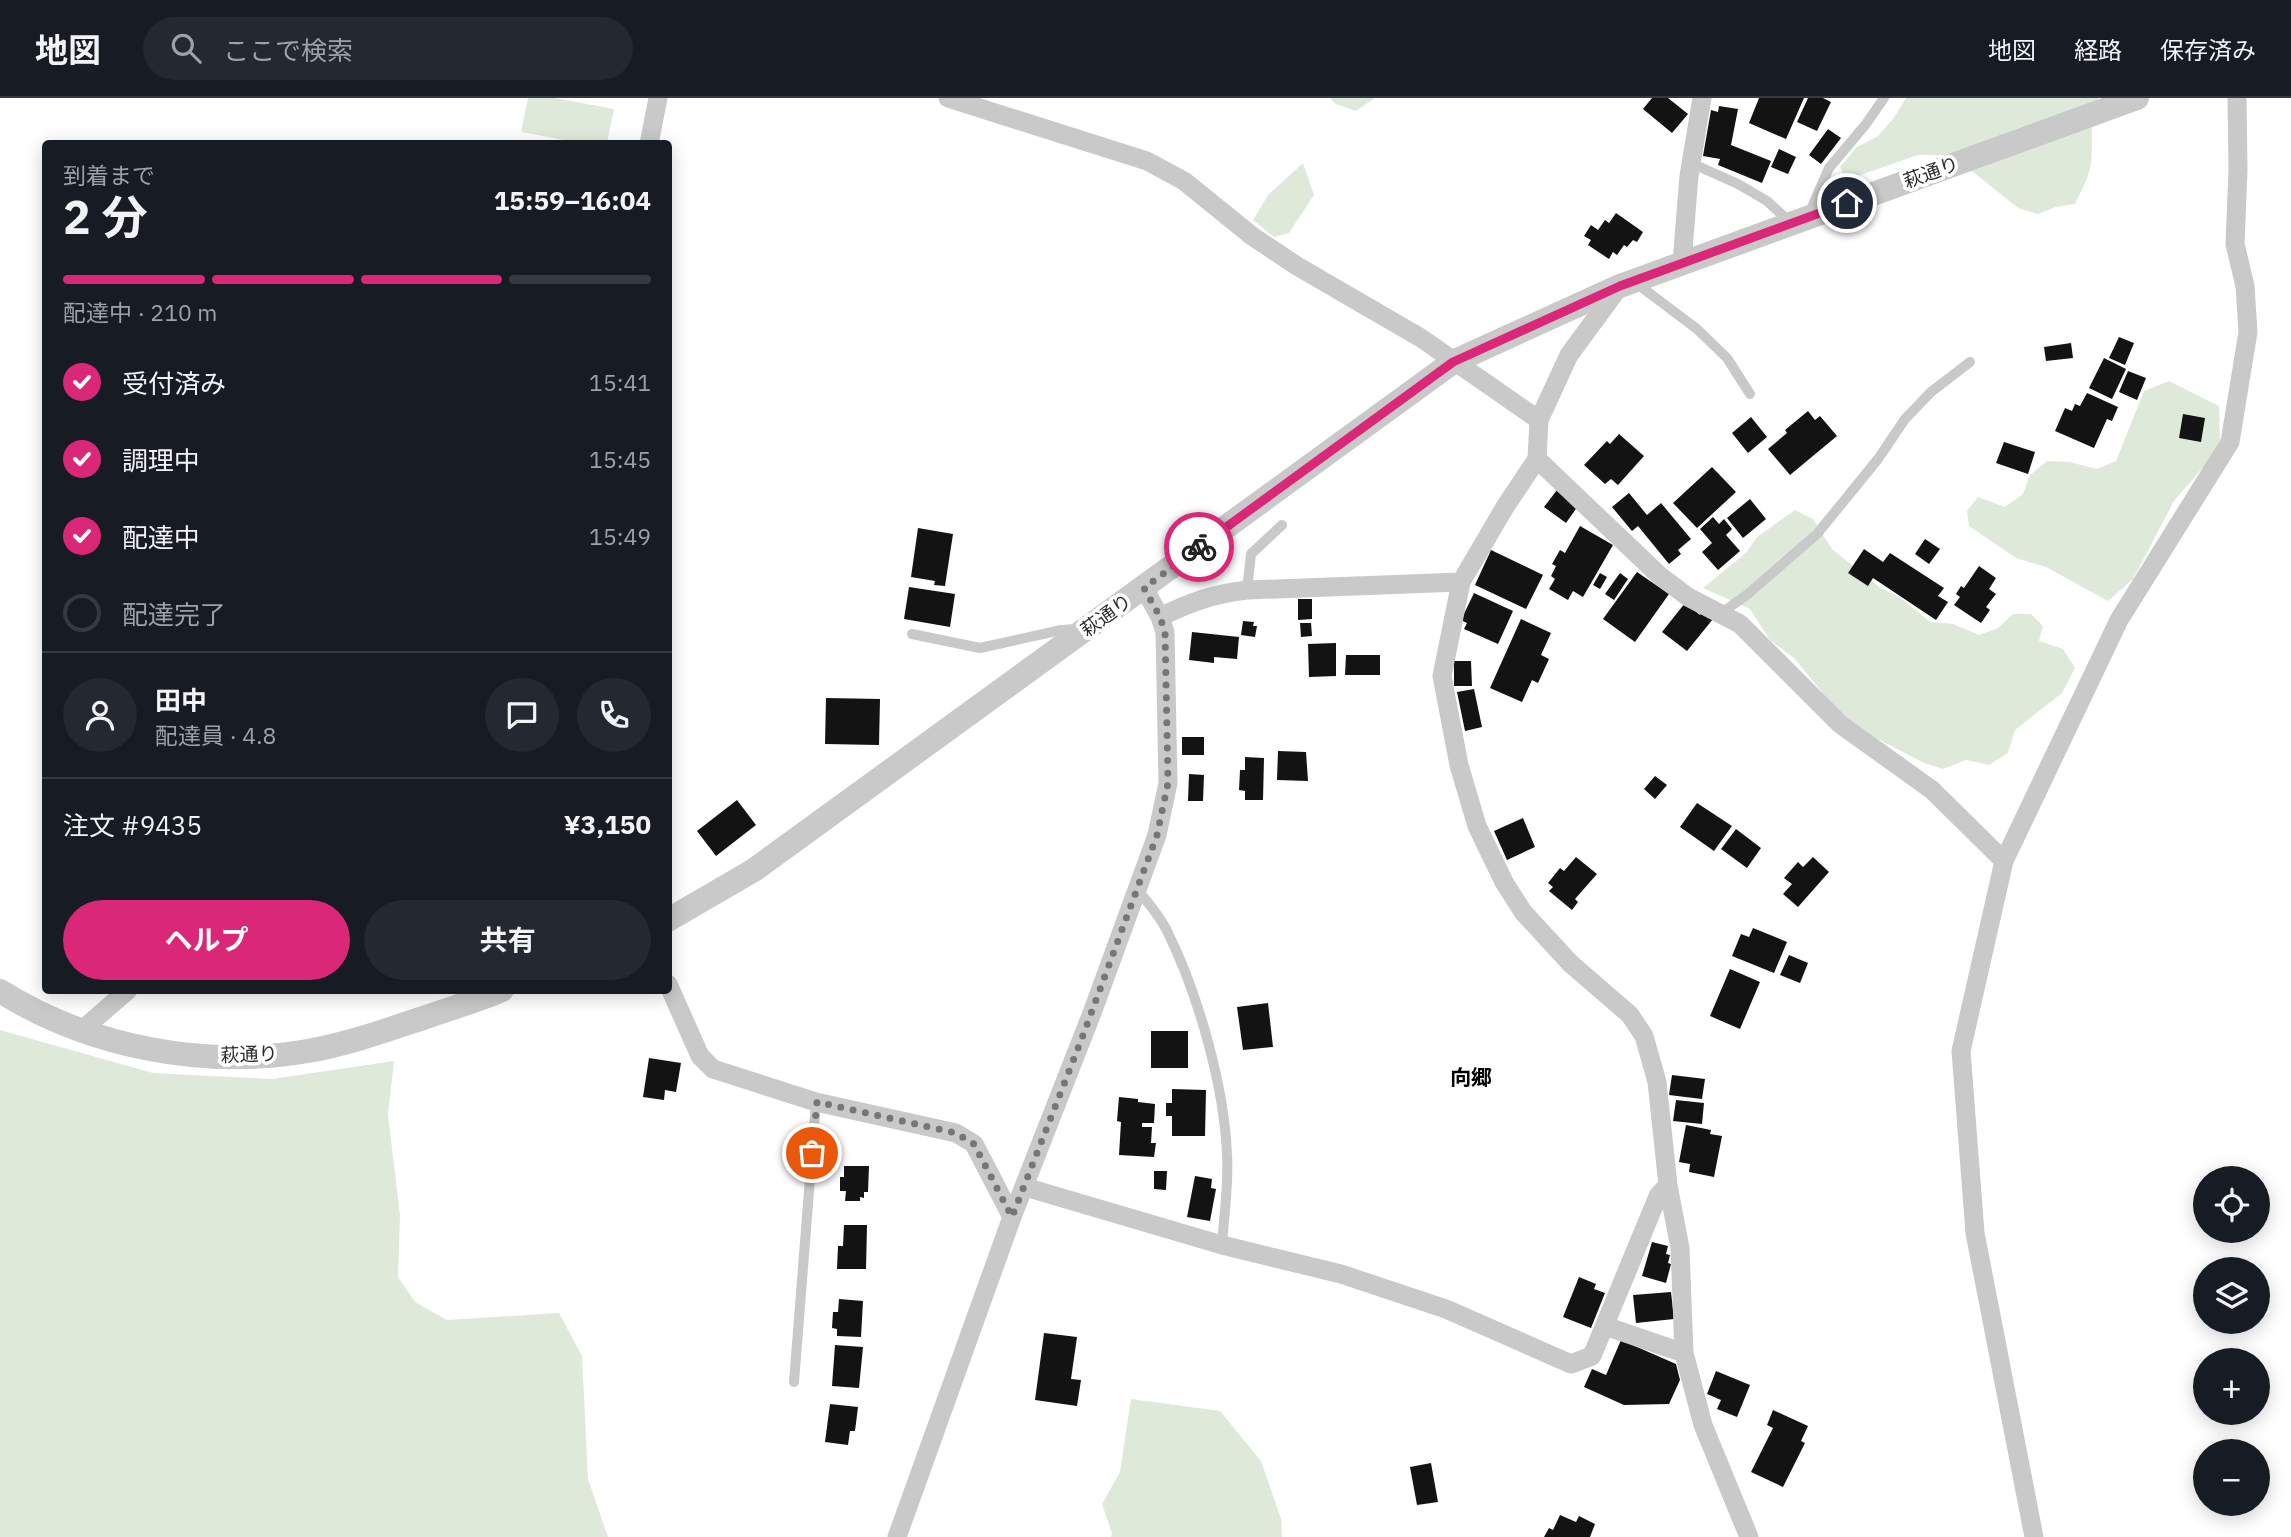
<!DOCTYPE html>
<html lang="ja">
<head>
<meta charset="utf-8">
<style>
	:root { --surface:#171b24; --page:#242831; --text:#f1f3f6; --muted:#9ea1a6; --line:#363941; --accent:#db2777 }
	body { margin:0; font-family:"IBM Plex Sans","Noto Sans JP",sans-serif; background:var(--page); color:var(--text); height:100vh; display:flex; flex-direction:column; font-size:26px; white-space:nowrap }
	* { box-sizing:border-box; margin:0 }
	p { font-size:23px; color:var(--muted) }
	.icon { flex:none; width:38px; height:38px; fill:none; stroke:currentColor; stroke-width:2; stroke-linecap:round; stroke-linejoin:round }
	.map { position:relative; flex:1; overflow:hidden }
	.details { position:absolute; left:42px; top:42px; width:630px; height:854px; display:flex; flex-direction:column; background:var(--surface); border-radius:7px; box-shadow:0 4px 18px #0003 }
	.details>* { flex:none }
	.fabs { position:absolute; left:2193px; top:1068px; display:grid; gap:14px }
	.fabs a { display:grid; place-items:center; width:77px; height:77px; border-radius:50%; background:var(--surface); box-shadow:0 4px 18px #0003; font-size:35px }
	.pin { position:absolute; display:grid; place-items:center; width:60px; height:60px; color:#fff; margin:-30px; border:4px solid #fff; border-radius:50%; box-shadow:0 2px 7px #0007 }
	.courier { position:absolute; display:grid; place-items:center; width:70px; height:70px; margin:-35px; border:5px solid #db2777; border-radius:50%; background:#fff; color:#222; box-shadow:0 2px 9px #0007 }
	.overview em { font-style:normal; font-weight:700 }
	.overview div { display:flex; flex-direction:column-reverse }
	.overview { display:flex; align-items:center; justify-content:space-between; height:119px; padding:0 21px }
	h1 { font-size:46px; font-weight:700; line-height:52px }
	.bar { display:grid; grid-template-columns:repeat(4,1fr); gap:10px 7px; align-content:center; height:84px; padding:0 21px }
	.bar i { height:9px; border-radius:5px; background:var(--line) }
	.bar .selected { background:var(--accent) }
	.bar p { grid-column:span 4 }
	.line { display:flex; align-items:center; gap:18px; padding:0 21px; border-top:2px solid var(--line) }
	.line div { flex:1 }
	.round { display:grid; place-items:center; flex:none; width:74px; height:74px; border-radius:37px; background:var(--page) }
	ol { padding:0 21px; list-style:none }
	li { display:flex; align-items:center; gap:21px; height:77px }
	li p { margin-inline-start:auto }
	li .icon { padding:7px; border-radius:50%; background:var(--accent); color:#fff; stroke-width:4 }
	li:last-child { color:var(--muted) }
	li i { width:38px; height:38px; border:4px solid var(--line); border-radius:50% }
	.cta { display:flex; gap:14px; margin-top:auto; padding:14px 21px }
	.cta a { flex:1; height:80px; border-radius:42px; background:var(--accent); color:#fff; font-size:28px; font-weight:700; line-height:80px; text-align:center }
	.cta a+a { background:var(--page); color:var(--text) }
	header { display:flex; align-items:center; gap:42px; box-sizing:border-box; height:98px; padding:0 35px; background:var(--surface); border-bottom:2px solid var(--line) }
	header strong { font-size:33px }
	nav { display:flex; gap:38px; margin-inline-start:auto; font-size:24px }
	.search { width:490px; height:63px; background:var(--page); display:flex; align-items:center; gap:18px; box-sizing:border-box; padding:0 24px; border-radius:38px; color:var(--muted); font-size:26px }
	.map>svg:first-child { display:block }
</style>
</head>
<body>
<header>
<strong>地図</strong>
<div class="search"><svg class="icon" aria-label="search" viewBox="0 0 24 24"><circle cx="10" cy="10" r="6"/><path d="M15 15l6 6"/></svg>ここで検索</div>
<nav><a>地図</a><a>経路</a><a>保存済み</a></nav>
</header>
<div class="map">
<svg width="2291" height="1439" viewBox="0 0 2291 1439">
	<rect width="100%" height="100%" fill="#fff"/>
	<path fill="#dfe9da" d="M 528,0 L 555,0 L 614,11 L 607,45 L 581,45 L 521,34 Z
		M 1330,0 L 1375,0 L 1356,13 L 1336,6 Z
		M 1906,0 L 2098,0 C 2087,21 2095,49 2090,71 C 2087,83 2080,95 2075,106 L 2056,109 L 2038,116 L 2018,110 L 1952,57 L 1918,57 L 1846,82 L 1840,69 L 1857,49 L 1878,38 L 1893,21 Z
		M 1303,65 L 1314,97 L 1289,135 L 1274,139 L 1253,122 L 1268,97 Z
		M 2169,283 L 2219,308 L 2220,342 L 2204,368 L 2174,403 L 2133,481 L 2108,503 L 2046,469 L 2016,460 L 1969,428 L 1967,413 L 1978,399 L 2005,409 L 2023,396 L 2030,377 L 2047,363 L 2069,364 L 2097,371 L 2116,363 L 2144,293 Z
		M 1795,412 L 1813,421 L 1832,451 L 1879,489 L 1901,500 L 1930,524 L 1953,526 L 1979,537 L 1998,530 L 2013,516 L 2031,516 L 2043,528 L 2039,543 L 2063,551 L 2075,570 L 2062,595 L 2015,632 L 2008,655 L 1989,667 L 1966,662 L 1943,671 L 1924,665 L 1874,639 L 1836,611 L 1794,560 L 1770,542 L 1750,511 L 1703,490 L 1746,455 L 1757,439 Z
		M 0,932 L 153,975 L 272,981 L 394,963 L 388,1016 L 400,1118 L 398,1179 L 415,1204 L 447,1222 L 559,1215 L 582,1258 L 588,1381 L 608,1439 L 0,1439 Z
		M 1131,1301 L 1220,1313 L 1261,1363 L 1281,1421 L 1282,1439 L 1111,1439 L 1112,1435 L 1102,1406 L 1120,1374 Z"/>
	<path fill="#131313" d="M 1652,0 L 1668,0 L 1688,16 L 1672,35 L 1643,11 Z
		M 1759,0 L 1804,0 L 1786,41 L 1749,25 Z
		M 1808,0 L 1823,0 L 1831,4 L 1817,33 L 1797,24 Z
		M 1719,8 L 1738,11 L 1731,47 L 1771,63 L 1762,85 L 1718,67 L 1720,61 L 1703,58 L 1711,12 L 1718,14 Z
		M 1828,31 L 1841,40 L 1821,66 L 1809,57 Z
		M 1779,51 L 1796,59 L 1788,76 L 1771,69 Z
		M 1616,115 L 1643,134 L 1637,144 L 1633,142 L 1627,149 L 1624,147 L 1617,157 L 1613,154 L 1609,161 L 1588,147 L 1591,142 L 1584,138 L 1591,127 L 1598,132 L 1605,122 L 1609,125 Z
		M 2119,239 L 2134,245 L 2125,267 L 2109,260 Z
		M 2071,245 L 2073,260 L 2046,263 L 2044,249 Z
		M 2104,260 L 2126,271 L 2112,301 L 2089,290 Z
		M 2128,273 L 2146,280 L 2137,302 L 2119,294 Z
		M 2087,295 L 2118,309 L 2112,323 L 2107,321 L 2094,350 L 2055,333 L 2065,310 L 2072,313 L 2075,306 L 2080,308 Z
		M 1808,313 L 1815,322 L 1820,318 L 1837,338 L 1790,377 L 1768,351 L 1787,335 L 1785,332 Z
		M 2183,316 L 2205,320 L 2201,344 L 2179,340 Z
		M 1751,319 L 1767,339 L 1748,355 L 1732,335 Z
		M 1619,336 L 1644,358 L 1618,387 L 1611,381 L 1605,386 L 1584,367 L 1607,343 L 1610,346 Z
		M 2004,344 L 2035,354 L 2028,376 L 1996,365 Z
		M 1712,369 L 1736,394 L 1697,430 L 1673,405 Z
		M 1557,392 L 1578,408 L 1566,425 L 1544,409 Z
		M 1629,395 L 1647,417 L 1661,405 L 1691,441 L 1678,452 L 1681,456 L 1669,466 L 1638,428 L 1632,433 L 1612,409 Z
		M 1750,401 L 1766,421 L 1743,440 L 1727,420 Z
		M 1713,419 L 1719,426 L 1724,421 L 1732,431 L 1726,437 L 1740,453 L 1718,472 L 1702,454 L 1712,445 L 1700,431 Z
		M 1580,428 L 1613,447 L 1583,499 L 1573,493 L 1568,502 L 1549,491 L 1555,481 L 1551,478 L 1556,468 L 1552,466 L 1560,452 L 1565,455 Z
		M 918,430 L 953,436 L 945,488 L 934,487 L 935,483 L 911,479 Z
		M 1925,441 L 1940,451 L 1929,466 L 1915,456 Z
		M 1864,451 L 1883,464 L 1890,455 L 1944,490 L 1938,498 L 1948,504 L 1936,522 L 1873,480 L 1868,488 L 1848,475 Z
		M 1491,452 L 1543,477 L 1526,511 L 1475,487 Z
		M 1979,468 L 1996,480 L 1989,491 L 1996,496 L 1986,509 L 1990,512 L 1981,525 L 1954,507 L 1960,499 L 1956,496 L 1961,488 L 1964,490 Z
		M 1637,474 L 1669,496 L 1635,544 L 1603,521 Z
		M 1600,475 L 1607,479 L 1600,491 L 1593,487 Z
		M 1620,475 L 1628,481 L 1614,502 L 1605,496 Z
		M 909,489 L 955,496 L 950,529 L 904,521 Z
		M 1474,495 L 1513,513 L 1498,546 L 1464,531 L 1467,525 L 1461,522 Z
		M 1298,501 L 1312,501 L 1312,521 L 1298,522 Z
		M 1685,505 L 1700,517 L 1702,513 L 1713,521 L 1687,553 L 1662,534 Z
		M 1521,521 L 1551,535 L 1541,557 L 1549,561 L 1538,585 L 1532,582 L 1522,604 L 1490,590 Z
		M 1243,523 L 1254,524 L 1253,528 L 1257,528 L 1255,539 L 1241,537 Z
		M 1300,525 L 1311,525 L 1312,538 L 1301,539 Z
		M 1192,534 L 1239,539 L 1237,561 L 1214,559 L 1214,565 L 1189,562 Z
		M 1336,545 L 1336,578 L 1309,579 L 1308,546 Z
		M 1346,557 L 1380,557 L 1380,577 L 1345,577 Z
		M 1454,563 L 1471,563 L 1472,588 L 1454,588 Z
		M 1474,591 L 1482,629 L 1465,633 L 1457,594 Z
		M 826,600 L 880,601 L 879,647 L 825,646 Z
		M 1182,639 L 1204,639 L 1204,657 L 1182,657 Z
		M 1278,653 L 1306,654 L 1308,683 L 1277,682 Z
		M 1245,659 L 1264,660 L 1263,702 L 1245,702 L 1245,693 L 1239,692 L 1240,672 L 1245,672 Z
		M 1189,676 L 1204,677 L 1203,703 L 1188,703 Z
		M 1655,678 L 1667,687 L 1655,701 L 1644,691 Z
		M 737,702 L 756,727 L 716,758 L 697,733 Z
		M 1697,705 L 1732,728 L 1714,753 L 1680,729 Z
		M 1523,720 L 1535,749 L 1507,762 L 1494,733 Z
		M 1736,731 L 1761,750 L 1747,770 L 1721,751 Z
		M 1576,759 L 1597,776 L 1575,801 L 1578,804 L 1572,812 L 1549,793 L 1553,789 L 1548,785 L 1560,770 L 1564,773 Z
		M 1813,759 L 1829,774 L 1798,809 L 1783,796 L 1792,786 L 1784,780 L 1798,764 L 1803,769 Z
		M 1753,830 L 1787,844 L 1774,875 L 1732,858 L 1741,836 L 1749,839 Z
		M 1789,857 L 1808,865 L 1800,885 L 1780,877 Z
		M 1730,871 L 1760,884 L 1740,931 L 1710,918 Z
		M 1268,905 L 1273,949 L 1243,952 L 1237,909 Z
		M 1151,933 L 1188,933 L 1188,970 L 1151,970 Z
		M 649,960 L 681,965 L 676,994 L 665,992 L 664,1002 L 643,999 Z
		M 1672,977 L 1705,981 L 1702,1001 L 1669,997 Z
		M 1172,991 L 1206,992 L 1205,1038 L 1172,1038 L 1172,1018 L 1166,1018 L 1166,1005 L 1172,1005 Z
		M 1119,999 L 1138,1001 L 1138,1004 L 1155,1006 L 1154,1025 L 1142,1025 L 1142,1029 L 1152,1029 L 1151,1045 L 1156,1045 L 1154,1059 L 1119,1057 L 1121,1024 L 1117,1023 Z
		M 1676,1002 L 1704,1005 L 1702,1026 L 1673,1023 Z
		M 1686,1027 L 1711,1032 L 1710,1036 L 1722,1038 L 1714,1079 L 1689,1074 L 1690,1066 L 1679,1064 Z
		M 844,1068 L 869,1068 L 868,1094 L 864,1094 L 864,1100 L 860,1099 L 860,1103 L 845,1103 L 846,1093 L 840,1093 L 840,1079 L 844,1079 Z
		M 1154,1073 L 1167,1073 L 1166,1092 L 1154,1091 Z
		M 1195,1078 L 1212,1081 L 1211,1090 L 1216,1091 L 1210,1123 L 1187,1119 Z
		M 844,1127 L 867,1127 L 866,1171 L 837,1171 L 838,1148 L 843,1148 Z
		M 1652,1144 L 1668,1148 L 1666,1156 L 1670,1157 L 1668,1165 L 1671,1166 L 1666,1185 L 1642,1178 Z
		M 1579,1179 L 1596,1186 L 1594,1191 L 1605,1195 L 1591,1230 L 1563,1219 Z
		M 1671,1194 L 1674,1221 L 1636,1225 L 1633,1197 Z
		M 839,1201 L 863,1203 L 861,1239 L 837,1238 L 837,1231 L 832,1230 L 833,1214 L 838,1214 Z
		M 1044,1235 L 1077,1239 L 1071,1281 L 1081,1282 L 1077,1308 L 1035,1302 Z
		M 1621,1242 L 1676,1266 L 1680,1282 L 1669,1306 L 1624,1307 L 1584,1289 L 1592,1271 L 1606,1277 Z
		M 835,1247 L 863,1249 L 859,1290 L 832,1288 Z
		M 1716,1273 L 1750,1287 L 1737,1319 L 1717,1311 L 1721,1302 L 1707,1296 Z
		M 830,1306 L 858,1309 L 855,1333 L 850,1333 L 848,1347 L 825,1344 Z
		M 1773,1312 L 1808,1328 L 1801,1343 L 1805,1345 L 1783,1389 L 1751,1374 L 1773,1330 L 1767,1327 Z
		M 1431,1365 L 1438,1404 L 1417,1407 L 1410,1369 Z
		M 1560,1417 L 1576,1424 L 1579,1418 L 1595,1426 L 1590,1439 L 1544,1439 L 1549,1430 L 1553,1432 Z"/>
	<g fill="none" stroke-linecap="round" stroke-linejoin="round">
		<path stroke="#c9c9c9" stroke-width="10" d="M 1691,65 L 1738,86 L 1767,103 L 1791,125
			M 1809,116 L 1829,70 L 1866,26 L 1884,0
			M 1636,185 L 1697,231 L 1727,260 L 1750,296
			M 1247,492 L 1251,456 L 1282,427
			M 1720,516 L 1748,496 L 1817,436 L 1878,361 L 1905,321 L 1931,294 L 1970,264
			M 912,536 L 980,550 L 1061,532 L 1077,531
			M 1137,791 C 1148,805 1161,819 1168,835 C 1198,896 1224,987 1227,1056 C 1229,1086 1224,1117 1222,1147
			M 794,1284 L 816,1004"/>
		<path stroke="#c9c9c9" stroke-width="19" d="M 948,0 L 1147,63 L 1184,83 L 1252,138 L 1297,168 L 1421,240 L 1539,322
			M 649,46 L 658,0
			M 1682,164 L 1689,78 L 1702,0
			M 1537,361 L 1659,477 L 1688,499 L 1740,526 L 1840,626 L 1932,692 L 2004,763
			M 1160,519 C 1191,504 1213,496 1247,492 L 1461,484
			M 668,886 L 700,958 L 713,971 L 816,1004 L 956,1035 L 974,1046 L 1012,1119
			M 82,932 L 128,892
			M 1668,1087 L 1680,1150 L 1684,1255 L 1703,1327 L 1749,1439
			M 1025,1089 L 1222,1147 L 1341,1176 L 1446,1211 L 1571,1266 L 1592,1258 L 1658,1098 L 1668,1087 L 1657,984 L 1644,938 L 1630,917 L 1570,865 L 1523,814 L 1504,784 L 1477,728 L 1459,667 L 1442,578 L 1461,484 L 1505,409 L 1537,361 L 1539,322 L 1569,257 L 1619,189
			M 1605,1228 L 1684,1255
			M 897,1439 L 1012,1119 L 1092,915 L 1157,737 L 1168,685 L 1165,534 L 1160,519 L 1144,490
			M 2034,1439 L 1975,1135 L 1961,953 L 2004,763 L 2119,522 L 2230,344 L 2248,234 L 2245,188 L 2235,146 L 2238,72 L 2237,0"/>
		<path stroke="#c9c9c9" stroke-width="24" d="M 668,822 L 754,772 L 1453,264 L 1620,188 L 2137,0
			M 0,893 C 89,949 204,971 308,953 C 348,946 387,932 426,919 C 451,910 477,903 502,892"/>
	</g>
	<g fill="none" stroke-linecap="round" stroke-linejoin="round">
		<path stroke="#767676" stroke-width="7" stroke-dasharray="0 12.6" d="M 812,1055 L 817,1004 L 956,1035 L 974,1046 L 1012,1119 L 1082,940 L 1157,737 L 1168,685 L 1165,534 L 1160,519 L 1144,490 L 1199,449"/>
		<path stroke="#db2777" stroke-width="9" d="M 1199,449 L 1453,264 L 1620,188 L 1847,105"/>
	</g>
	<g text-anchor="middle" stroke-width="7" stroke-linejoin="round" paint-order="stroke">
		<g font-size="19" fill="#2c2c2c" stroke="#fff">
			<text transform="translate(1931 74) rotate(-20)" y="7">萩通り</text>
			<text transform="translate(1106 517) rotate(-36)" y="7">萩通り</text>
			<text transform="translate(249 956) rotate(-2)" y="7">萩通り</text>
		</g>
		<g font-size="21" font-weight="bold" fill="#000" stroke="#fff">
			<text x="1471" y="987">向郷</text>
		</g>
	</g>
</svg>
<div class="fabs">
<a><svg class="icon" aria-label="locate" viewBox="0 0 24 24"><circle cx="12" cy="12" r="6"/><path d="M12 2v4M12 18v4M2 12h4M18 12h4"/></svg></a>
<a><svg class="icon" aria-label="layers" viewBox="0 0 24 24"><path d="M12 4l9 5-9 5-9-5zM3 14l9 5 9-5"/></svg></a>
<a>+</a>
<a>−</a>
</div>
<div class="pin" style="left:812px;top:1055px;background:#ea580c"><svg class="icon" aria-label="bag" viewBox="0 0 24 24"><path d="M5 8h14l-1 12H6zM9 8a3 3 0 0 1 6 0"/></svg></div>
<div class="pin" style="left:1847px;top:105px;background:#1f2937"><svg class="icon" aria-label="home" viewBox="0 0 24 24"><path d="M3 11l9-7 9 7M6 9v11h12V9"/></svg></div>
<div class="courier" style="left:1199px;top:449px"><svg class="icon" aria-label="bike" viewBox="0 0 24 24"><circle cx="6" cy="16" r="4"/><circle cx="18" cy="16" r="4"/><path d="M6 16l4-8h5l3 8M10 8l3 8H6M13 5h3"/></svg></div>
<section class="details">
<div class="overview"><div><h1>2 分</h1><p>到着まで</p></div><em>15:59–16:04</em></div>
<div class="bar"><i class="selected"></i><i class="selected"></i><i class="selected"></i><i></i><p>配達中 · 210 m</p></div>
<ol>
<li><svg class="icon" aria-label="check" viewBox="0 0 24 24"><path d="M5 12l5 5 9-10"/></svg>受付済み<p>15:41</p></li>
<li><svg class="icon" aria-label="check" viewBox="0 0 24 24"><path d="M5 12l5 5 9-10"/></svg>調理中<p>15:45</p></li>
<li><svg class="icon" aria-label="check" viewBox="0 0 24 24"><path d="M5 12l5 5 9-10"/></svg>配達中<p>15:49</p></li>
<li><i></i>配達完了</li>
</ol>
<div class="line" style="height:126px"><a class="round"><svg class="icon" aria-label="person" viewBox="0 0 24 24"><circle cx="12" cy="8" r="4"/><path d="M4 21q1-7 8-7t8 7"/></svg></a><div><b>田中</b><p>配達員 · 4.8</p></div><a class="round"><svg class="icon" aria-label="chat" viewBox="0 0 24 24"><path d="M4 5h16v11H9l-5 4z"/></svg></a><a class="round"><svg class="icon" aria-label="phone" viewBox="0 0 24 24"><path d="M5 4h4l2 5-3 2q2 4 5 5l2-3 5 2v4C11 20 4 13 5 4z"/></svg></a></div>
<div class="line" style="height:91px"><div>注文 #9435</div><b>¥3,150</b></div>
<div class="cta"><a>ヘルプ</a><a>共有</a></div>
</section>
</div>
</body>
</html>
